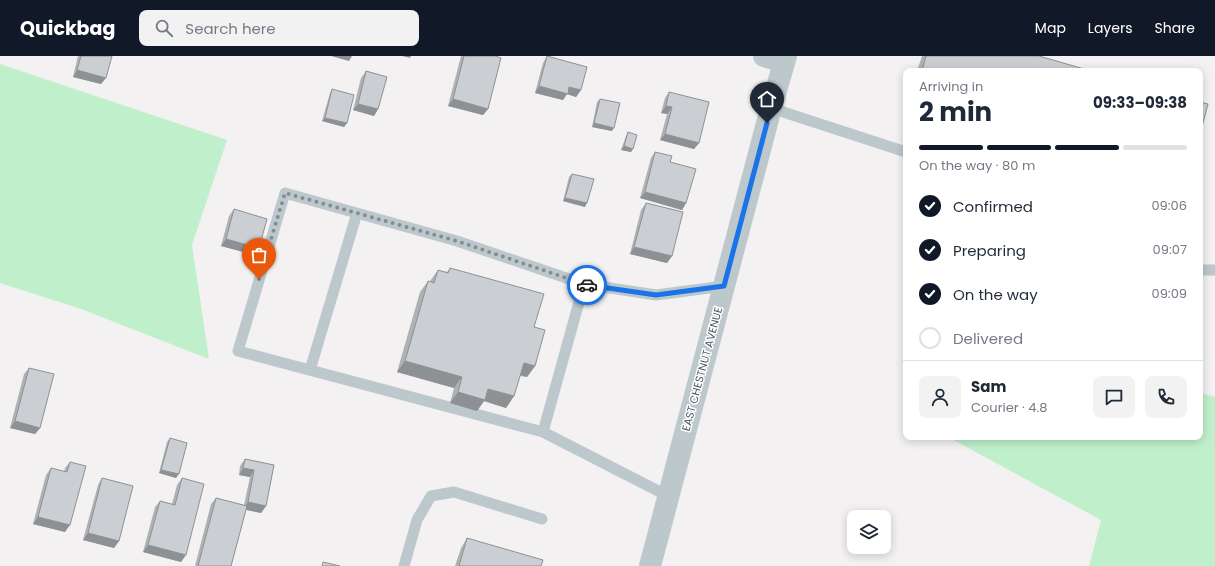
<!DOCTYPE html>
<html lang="en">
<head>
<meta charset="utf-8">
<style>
	:root { --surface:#fff; --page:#f2f2f3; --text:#1f2937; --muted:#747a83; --line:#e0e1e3; --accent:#111827 }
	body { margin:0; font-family:Poppins,sans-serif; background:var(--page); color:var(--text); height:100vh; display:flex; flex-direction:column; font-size:15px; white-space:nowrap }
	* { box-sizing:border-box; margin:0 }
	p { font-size:13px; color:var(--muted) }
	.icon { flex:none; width:22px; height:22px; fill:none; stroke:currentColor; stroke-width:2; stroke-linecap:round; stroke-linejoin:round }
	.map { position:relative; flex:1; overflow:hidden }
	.details { position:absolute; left:903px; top:12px; width:300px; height:372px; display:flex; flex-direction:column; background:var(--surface); border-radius:8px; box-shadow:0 2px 10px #0003 }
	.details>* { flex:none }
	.tools { position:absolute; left:847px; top:454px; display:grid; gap:8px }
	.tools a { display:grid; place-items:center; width:44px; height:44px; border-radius:8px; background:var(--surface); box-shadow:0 2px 10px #0003; font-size:20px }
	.pin { position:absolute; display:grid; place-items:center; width:34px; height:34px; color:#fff; margin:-41px -17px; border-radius:50% 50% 50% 0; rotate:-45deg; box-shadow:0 0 4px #0007 }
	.pin .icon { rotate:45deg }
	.courier { position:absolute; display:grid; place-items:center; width:40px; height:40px; margin:-20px; border:3px solid #1a73e8; border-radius:50%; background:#fff; color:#222; box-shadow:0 1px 5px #0007 }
	.summary em { font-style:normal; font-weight:700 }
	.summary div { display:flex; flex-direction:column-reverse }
	.summary { display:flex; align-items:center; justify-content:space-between; height:68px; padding:0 16px }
	h1 { font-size:26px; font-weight:700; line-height:30px }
	.bar { display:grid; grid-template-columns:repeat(4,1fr); gap:6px 4px; align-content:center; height:48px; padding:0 16px }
	.bar i { height:5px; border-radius:3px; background:var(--line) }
	.bar .on { background:var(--accent) }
	.bar p { grid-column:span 4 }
	.line { display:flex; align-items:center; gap:10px; padding:0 16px; border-top:1px solid var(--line) }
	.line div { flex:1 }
	.round { display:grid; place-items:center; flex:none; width:42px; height:42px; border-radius:8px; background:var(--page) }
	ol { padding:0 16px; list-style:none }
	li { display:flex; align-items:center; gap:12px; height:44px }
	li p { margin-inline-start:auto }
	li .icon { padding:4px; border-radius:50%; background:var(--accent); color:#fff; stroke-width:4 }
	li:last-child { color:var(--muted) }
	li i { width:22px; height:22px; border:2px solid var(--line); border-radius:50% }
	header { display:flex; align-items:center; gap:24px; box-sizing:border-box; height:56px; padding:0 20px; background:var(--accent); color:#fff }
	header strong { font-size:19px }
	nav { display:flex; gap:22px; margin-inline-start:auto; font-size:14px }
	.search { width:280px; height:36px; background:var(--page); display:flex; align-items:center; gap:10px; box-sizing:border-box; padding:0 14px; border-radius:8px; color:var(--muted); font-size:15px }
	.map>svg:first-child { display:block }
</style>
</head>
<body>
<header>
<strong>Quickbag</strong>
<div class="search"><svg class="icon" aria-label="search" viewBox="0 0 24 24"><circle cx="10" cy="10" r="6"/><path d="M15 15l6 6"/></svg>Search here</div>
<nav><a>Map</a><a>Layers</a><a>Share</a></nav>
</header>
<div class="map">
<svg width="1215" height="510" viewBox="0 0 1215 510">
	<rect width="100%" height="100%" fill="#f3f1f1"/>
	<path fill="#c0f0cb" d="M 0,8 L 227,84 L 192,189 L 209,303 L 81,253 L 0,227 Z
		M 1200,337 L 1215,341 L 1215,510 L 1089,510 L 1101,464 L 948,381 L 1200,381 Z"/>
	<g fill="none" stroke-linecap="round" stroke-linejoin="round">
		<path stroke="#bdc8cd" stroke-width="11" d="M 771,52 L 906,96
			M 1200,214 L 1215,214
			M 310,314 L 357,157
			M 543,376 L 584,228
			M 668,440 L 543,376 L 238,295 L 285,137 L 457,185 L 584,228 L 656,239 L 724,230
			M 404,510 L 417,464 L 431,440 L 454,436 L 542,463"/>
		<path stroke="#bdc8cd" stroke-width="22" d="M 764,0 L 784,6"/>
		<path stroke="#bdc8cd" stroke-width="22" d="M 650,510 L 771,52 L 786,0"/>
	</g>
	<path fill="#afb2b5" d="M 78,0 L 112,0 L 101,28 L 73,21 Z
		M 461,0 L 495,0 L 488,53 L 483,59 L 448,50 Z
		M 547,0 L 581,34 L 576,41 L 567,38 L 563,44 L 535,37 L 543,7 Z
		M 922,0 L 1039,0 L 1091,15 L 917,15 Z
		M 366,15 L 378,53 L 374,60 L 353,54 L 361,22 Z
		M 332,33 L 347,67 L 344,71 L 322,65 L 330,37 Z
		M 669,36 L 699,87 L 694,93 L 660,84 L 667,58 L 661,57 L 665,42 Z
		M 600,43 L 612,75 L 592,71 L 597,46 Z
		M 628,76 L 631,96 L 621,94 L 626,80 Z
		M 655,96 L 670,106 L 686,147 L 682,154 L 640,142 L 651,102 Z
		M 572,118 L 585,151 L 563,145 L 569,121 Z
		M 646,147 L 672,200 L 667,207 L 630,198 L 641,154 Z
		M 234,153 L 255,199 L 221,190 L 229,160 Z
		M 450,212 L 534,271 L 535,310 L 527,321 L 520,320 L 514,340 L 506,352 L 484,345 L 477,355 L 450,347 L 454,332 L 397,316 L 420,236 L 428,225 L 430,225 L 438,214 L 447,216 Z
		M 29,312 L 40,372 L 35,378 L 10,372 L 24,318 Z
		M 170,382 L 176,422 L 159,417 L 167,386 Z
		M 245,403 L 274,409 L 266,450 L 261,457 L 246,454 L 231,510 L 195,510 L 211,448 L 216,442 L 244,449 L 250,421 L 239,419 L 240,410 Z
		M 70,406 L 65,476 L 33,468 L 46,419 L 51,412 L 64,416 L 65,412 Z
		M 102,422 L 119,485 L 114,492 L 83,484 L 98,429 Z
		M 182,422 L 181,506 L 143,496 L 155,451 L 160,445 L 172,448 L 177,429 Z
		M 467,482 L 541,510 L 455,510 L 461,492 Z"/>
	<path fill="#8e9194" d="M 331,0 L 352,0 L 349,5 Z
		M 402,0 L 411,0 L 410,2 Z
		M 77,14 L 106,22 L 101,28 L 73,21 Z
		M 539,30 L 569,31 L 581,34 L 576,41 L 567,38 L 563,44 L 535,37 Z
		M 453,43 L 488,53 L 483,59 L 448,50 Z
		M 358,48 L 378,53 L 374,60 L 353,54 Z
		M 666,50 L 672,51 L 667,58 L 661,57 Z
		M 325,62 L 347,67 L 344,71 L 322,65 Z
		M 594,67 L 614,72 L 612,75 L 592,71 Z
		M 665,78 L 699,87 L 694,93 L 660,84 Z
		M 624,90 L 633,93 L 631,96 L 621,94 Z
		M 645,136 L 686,147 L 682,154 L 640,142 Z
		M 565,142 L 587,147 L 585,151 L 563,145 Z
		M 226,183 L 259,192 L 255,199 L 221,190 Z
		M 634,191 L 672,200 L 667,207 L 630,198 Z
		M 405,305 L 462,321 L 454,332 L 397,316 Z
		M 524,307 L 535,310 L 527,321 L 516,318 Z
		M 488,333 L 514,340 L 506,352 L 484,345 L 477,355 L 450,347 L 458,336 Z
		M 15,365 L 40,372 L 35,378 L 10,372 Z
		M 243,412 L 254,414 L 250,421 L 239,419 Z
		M 161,414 L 179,418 L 176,422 L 159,417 Z
		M 248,446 L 266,450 L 261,457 L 243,453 Z
		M 38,461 L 70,469 L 65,476 L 33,468 Z
		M 88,477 L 119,485 L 114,492 L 83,484 Z
		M 148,489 L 186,499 L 181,506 L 143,496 Z"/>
	<path fill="#cbcfd3" stroke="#8e9194" d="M 81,0 L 112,0 L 106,22 L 77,14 Z
		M 464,0 L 495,0 L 501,2 L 488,53 L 453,43 Z
		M 547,0 L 587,11 L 581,34 L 569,31 L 568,38 L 539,30 Z
		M 926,0 L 1039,0 L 1091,15 L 922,15 Z
		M 366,15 L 387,21 L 378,53 L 358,48 Z
		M 332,33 L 354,39 L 347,67 L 325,62 Z
		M 669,36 L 709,46 L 699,87 L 665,78 L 672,51 L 666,50 Z
		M 600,43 L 620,47 L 614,72 L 594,67 Z
		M 1200,46 L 1208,48 L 1200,78 Z
		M 628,76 L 637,79 L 633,93 L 624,90 Z
		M 655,96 L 672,100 L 670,106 L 696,113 L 686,147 L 645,136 Z
		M 572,118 L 594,123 L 587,147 L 565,142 Z
		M 646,147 L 683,156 L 672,200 L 634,191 Z
		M 234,153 L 267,163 L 259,192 L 226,183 Z
		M 450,212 L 544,238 L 534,271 L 545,274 L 535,310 L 524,307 L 514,340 L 488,333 L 485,344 L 458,336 L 462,321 L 405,305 L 428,225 L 434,227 L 438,214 L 448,217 Z
		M 29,312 L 54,318 L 40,372 L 15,365 Z
		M 170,382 L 187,387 L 179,418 L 161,414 Z
		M 245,403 L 274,409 L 266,450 L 248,446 L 254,414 L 243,412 Z
		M 70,406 L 86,410 L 70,469 L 38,461 L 51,412 L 67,416 Z
		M 102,422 L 133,430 L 119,485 L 88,477 Z
		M 182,422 L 204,428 L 186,499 L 148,489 L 160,445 L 175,449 Z
		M 216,442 L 247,450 L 231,510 L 198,510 Z
		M 467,482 L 543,504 L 541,510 L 459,510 Z
		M 323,506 L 340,510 L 322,510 Z"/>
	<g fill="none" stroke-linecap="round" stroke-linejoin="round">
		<path stroke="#848e92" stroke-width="4" stroke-dasharray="0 7.2" d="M 259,223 L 285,137 L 457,185 L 587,229"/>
		<path stroke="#1a73e8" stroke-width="5" d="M 587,229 L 656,239 L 724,230 L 767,67"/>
	</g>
	<g text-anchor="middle" stroke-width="3" stroke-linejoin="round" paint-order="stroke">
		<g font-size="11" fill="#49585f" stroke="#fff">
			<text transform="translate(702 313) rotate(-75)" y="4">EAST CHESTNUT AVENUE</text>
		</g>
	</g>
</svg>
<div class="tools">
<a><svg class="icon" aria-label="layers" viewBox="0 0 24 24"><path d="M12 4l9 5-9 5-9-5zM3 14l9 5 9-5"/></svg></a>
</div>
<div class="pin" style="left:259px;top:223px;background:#ea580c"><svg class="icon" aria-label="bag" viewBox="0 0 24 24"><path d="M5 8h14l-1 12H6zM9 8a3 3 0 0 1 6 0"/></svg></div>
<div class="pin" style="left:767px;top:67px;background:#1f2937"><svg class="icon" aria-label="home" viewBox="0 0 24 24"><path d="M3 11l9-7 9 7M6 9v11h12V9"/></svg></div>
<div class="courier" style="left:587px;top:229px"><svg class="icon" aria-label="car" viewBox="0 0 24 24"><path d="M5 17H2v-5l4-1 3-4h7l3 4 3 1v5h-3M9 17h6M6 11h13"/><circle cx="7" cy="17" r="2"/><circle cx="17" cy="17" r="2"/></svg></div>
<section class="details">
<div class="summary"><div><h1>2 min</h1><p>Arriving in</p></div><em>09:33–09:38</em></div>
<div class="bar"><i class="on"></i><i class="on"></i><i class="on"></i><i></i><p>On the way · 80 m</p></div>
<ol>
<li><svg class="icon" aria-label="check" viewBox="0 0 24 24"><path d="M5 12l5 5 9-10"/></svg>Confirmed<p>09:06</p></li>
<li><svg class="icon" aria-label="check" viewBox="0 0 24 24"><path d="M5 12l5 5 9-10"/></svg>Preparing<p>09:07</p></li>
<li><svg class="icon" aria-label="check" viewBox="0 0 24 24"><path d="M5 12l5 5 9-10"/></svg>On the way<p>09:09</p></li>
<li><i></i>Delivered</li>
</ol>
<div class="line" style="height:72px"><a class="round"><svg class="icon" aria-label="person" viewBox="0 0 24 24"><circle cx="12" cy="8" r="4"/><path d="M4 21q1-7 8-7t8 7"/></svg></a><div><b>Sam</b><p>Courier · 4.8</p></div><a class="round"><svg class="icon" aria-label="chat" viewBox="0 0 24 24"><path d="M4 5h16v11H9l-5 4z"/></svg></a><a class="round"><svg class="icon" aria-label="phone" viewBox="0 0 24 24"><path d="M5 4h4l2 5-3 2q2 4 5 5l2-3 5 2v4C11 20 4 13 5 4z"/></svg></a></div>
</section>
</div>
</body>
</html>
